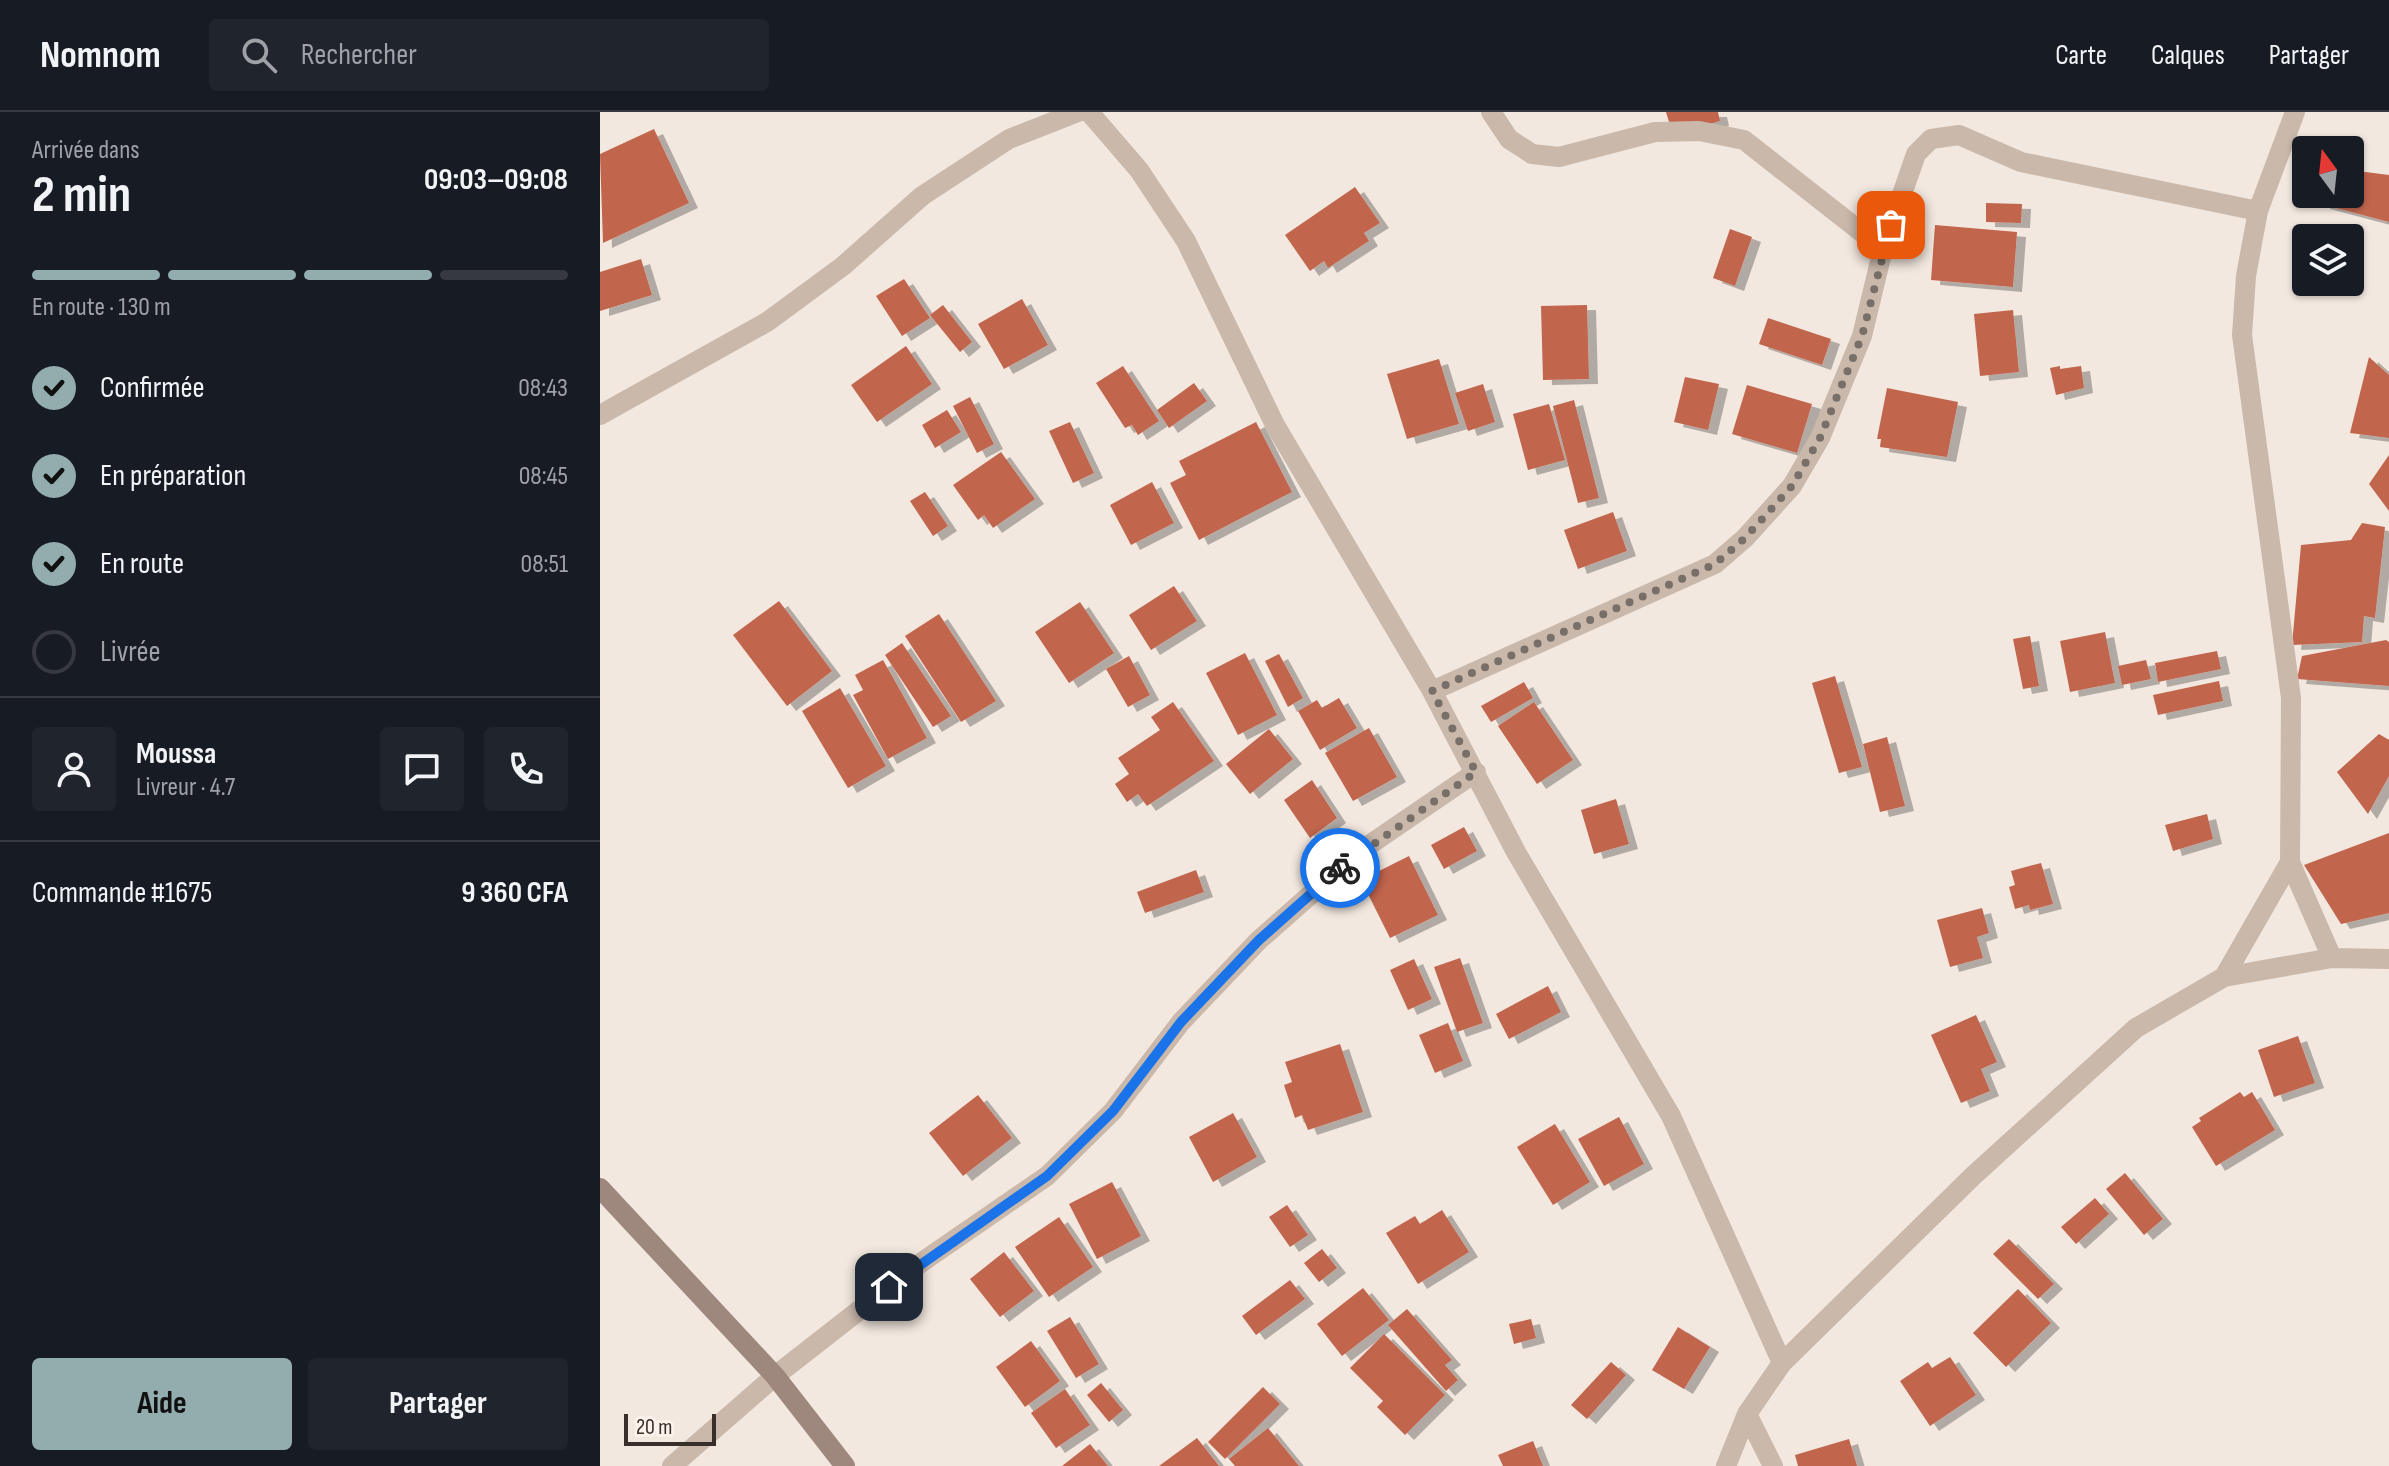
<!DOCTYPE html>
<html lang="fr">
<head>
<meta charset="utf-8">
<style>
	:root { --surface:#171b24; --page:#20242c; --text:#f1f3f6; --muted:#9ea1a6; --line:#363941; --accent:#93adaf }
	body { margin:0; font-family:"Sofia Sans Condensed",sans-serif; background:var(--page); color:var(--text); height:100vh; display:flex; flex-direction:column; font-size:30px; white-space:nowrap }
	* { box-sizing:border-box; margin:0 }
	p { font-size:26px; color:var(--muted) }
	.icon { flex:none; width:44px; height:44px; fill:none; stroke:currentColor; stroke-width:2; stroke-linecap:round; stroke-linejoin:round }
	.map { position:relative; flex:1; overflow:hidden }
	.side { display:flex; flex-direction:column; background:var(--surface); width:600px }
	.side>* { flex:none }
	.needle { width:52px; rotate:345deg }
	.tools { position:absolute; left:1692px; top:24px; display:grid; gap:16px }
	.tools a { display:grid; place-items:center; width:72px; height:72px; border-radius:8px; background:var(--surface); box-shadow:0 2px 6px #0004; font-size:40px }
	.scale { position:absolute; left:24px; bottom:20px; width:92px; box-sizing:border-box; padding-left:8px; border:4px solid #382e2a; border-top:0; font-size:22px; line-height:28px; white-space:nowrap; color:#382e2a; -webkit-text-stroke:6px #faf2eb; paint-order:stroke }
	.pin { position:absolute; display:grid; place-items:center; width:68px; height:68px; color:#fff; margin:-34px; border-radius:16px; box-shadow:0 4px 12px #0006 }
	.courier { position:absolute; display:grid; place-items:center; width:80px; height:80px; margin:-40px; border:6px solid #1a73e8; border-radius:50%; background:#fff; color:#222; box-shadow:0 2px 10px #0007 }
	.head em { font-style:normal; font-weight:700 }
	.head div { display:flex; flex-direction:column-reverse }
	.head { display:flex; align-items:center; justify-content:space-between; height:136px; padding:0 32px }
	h1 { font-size:52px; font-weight:700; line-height:60px }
	.bar { display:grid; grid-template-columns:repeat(4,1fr); gap:12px 8px; align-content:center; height:96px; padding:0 32px }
	.bar i { height:10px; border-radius:6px; background:var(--line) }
	.bar .on { background:var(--accent) }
	.bar p { grid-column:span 4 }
	.line { display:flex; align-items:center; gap:20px; padding:0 32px; border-top:2px solid var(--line) }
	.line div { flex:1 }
	.round { display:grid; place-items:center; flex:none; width:84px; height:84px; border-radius:8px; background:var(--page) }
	ol { padding:0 32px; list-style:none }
	li { display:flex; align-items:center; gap:24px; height:88px }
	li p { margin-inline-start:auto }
	li .icon { padding:8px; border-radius:50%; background:var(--accent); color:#111; stroke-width:4 }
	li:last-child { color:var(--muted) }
	li i { width:44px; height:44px; border:4px solid var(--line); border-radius:50% }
	.action { display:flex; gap:16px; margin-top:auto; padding:16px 32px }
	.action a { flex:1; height:92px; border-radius:8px; background:var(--accent); color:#111; font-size:32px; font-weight:700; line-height:92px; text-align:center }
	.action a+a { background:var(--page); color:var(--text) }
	header { display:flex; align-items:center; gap:48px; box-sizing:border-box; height:112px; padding:0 40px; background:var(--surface); border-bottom:2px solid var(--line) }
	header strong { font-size:38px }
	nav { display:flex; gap:44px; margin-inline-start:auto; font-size:28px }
	.search { width:560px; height:72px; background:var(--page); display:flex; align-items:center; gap:20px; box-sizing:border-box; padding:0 28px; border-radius:8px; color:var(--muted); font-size:30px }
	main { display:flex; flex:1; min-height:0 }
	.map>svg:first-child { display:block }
</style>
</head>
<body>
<header>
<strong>Nomnom</strong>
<div class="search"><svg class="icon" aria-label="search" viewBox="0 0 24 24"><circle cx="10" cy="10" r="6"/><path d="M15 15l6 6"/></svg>Rechercher</div>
<nav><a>Carte</a><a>Calques</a><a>Partager</a></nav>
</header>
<main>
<section class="side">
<div class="head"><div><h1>2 min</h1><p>Arrivée dans</p></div><em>09:03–09:08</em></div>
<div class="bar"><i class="on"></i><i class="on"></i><i class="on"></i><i></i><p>En route · 130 m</p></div>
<ol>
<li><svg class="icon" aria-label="check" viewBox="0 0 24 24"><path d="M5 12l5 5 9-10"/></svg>Confirmée<p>08:43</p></li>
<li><svg class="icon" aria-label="check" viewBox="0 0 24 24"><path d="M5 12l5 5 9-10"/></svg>En préparation<p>08:45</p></li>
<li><svg class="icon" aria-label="check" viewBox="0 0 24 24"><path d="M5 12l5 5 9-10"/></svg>En route<p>08:51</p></li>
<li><i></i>Livrée</li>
</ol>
<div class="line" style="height:144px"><a class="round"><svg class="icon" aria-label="person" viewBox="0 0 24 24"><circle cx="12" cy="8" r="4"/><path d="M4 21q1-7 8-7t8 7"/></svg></a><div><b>Moussa</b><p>Livreur · 4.7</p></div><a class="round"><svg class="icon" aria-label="chat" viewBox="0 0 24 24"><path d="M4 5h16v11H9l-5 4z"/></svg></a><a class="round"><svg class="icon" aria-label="phone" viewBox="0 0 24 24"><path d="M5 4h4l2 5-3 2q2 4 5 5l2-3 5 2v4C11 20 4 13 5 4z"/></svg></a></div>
<div class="line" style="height:104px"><div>Commande #1675</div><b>9 360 CFA</b></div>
<div class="action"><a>Aide</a><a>Partager</a></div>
</section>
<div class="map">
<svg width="1789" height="1354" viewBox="0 0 1789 1354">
	<defs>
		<filter id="shadow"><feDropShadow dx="9" dy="5" stdDeviation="0" flood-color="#0004"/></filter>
	</defs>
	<rect width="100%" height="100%" fill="#f2e8df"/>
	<path fill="#c2654d" filter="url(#shadow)" d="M 1066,0 L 1118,0 L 1120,9 L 1073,23 Z
		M 54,17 L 89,91 L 3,131 L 0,42 Z
		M 1750,58 L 1789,63 L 1789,110 L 1721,92 L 1723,82 L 1750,82 Z
		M 755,75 L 780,111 L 764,121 L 769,129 L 728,156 L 724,149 L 710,159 L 685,123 Z
		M 1386,91 L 1422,92 L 1421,111 L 1386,110 Z
		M 1335,113 L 1417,120 L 1413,175 L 1331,168 Z
		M 1130,117 L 1152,125 L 1135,174 L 1113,166 Z
		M 41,147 L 52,183 L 0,199 L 0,160 Z
		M 304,167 L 330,206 L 302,224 L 276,184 Z
		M 422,187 L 448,233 L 404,257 L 378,212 Z
		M 343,193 L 372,230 L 360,240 L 330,203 Z
		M 987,193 L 989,267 L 943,268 L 941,194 Z
		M 1413,198 L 1419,260 L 1380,264 L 1374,202 Z
		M 1168,206 L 1231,227 L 1222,253 L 1159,232 Z
		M 306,234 L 332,272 L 277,310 L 251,273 Z
		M 1769,245 L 1789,263 L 1789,326 L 1750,321 Z
		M 839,247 L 859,312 L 807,327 L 787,262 Z
		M 523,254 L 559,309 L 538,323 L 532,313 L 525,316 L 496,271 Z
		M 1460,254 L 1460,257 L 1481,254 L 1484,276 L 1456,283 L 1450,256 Z
		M 1085,265 L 1119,272 L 1108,318 L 1074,310 Z
		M 594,271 L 607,289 L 569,316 L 557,298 Z
		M 883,272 L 895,310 L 868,319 L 855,281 Z
		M 1147,273 L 1212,292 L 1197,341 L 1132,322 Z
		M 1287,276 L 1358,290 L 1347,345 L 1280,335 L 1281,327 L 1277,327 Z
		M 370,285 L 394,332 L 377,341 L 353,294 Z
		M 974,288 L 999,386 L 978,391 L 953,294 Z
		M 949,292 L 965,348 L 928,358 L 913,302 Z
		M 347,298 L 361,320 L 335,336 L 322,313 Z
		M 470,310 L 494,361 L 473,371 L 449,319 Z
		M 656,310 L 692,380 L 599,428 L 570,371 L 586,363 L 579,349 Z
		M 401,340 L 435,387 L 393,416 L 384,403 L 378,408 L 353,373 Z
		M 1789,343 L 1789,399 L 1769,372 Z
		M 552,370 L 574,411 L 531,433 L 510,393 Z
		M 325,380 L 348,414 L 333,424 L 310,389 Z
		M 1013,400 L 1027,439 L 978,457 L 964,418 Z
		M 1762,411 L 1785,415 L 1775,506 L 1764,504 L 1762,530 L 1692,533 L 1701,433 L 1751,428 Z
		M 574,474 L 597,509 L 551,538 L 529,503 Z
		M 179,489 L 232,559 L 187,594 L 133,523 Z
		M 480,490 L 514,541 L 469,571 L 435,520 Z
		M 339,502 L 396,589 L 361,610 L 305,524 Z
		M 1505,520 L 1515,571 L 1470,580 L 1460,529 Z
		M 1430,524 L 1439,574 L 1423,577 L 1413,527 Z
		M 1786,528 L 1789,530 L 1789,574 L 1697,567 L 1702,544 Z
		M 302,531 L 351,604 L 333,615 L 285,543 Z
		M 1617,539 L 1621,557 L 1558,570 L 1555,551 Z
		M 645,541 L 677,603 L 638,623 L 606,561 Z
		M 679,542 L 703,586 L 688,595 L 665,549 Z
		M 529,544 L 550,583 L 528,595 L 506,557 Z
		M 283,548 L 327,626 L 288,647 L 253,583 L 263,578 L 255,563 Z
		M 1546,548 L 1551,567 L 1522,573 L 1518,554 Z
		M 1235,564 L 1262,655 L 1239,661 L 1212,571 Z
		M 1619,569 L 1623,589 L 1558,603 L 1553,583 Z
		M 924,570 L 933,586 L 891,610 L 881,594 Z
		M 240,576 L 286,654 L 248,676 L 202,599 Z
		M 739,586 L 757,616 L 720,638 L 698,599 L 717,588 L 722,596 Z
		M 573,590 L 614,649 L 547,694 L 538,682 L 527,690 L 515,672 L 529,662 L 518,646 L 560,618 L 551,605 Z
		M 934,590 L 973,648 L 937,672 L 898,614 Z
		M 769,616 L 797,665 L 753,689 L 725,641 Z
		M 669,617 L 693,647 L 650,682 L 626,652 Z
		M 1779,622 L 1789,628 L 1789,664 L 1768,702 L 1737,660 Z
		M 1287,625 L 1305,694 L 1280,700 L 1263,632 Z
		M 712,668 L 737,706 L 710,726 L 684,688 Z
		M 1016,687 L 1029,732 L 994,742 L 981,698 Z
		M 1607,702 L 1613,727 L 1573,739 L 1565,713 Z
		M 864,715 L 877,739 L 844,757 L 831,733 Z
		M 1789,721 L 1789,801 L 1741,812 L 1704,753 Z
		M 809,744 L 838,803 L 790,826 L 761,768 Z
		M 1441,751 L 1453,792 L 1430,798 L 1429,793 L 1415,797 L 1409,775 L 1415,773 L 1411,759 Z
		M 596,758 L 604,780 L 545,801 L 537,780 Z
		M 1382,796 L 1389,821 L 1377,825 L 1383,846 L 1350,855 L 1337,808 Z
		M 860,846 L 883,911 L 857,920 L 834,855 Z
		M 814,847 L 832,887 L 808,898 L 790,858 Z
		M 948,874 L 961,900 L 909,927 L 896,902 Z
		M 1376,903 L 1397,950 L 1381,957 L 1390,979 L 1361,991 L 1331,923 Z
		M 848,911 L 863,949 L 835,961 L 819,923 Z
		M 1698,924 L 1715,971 L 1674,985 L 1658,938 Z
		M 740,932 L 763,1000 L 708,1018 L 702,1003 L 695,1006 L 684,973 L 692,970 L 685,950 Z
		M 1640,980 L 1644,985 L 1652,980 L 1675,1018 L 1616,1054 L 1592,1015 L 1601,1009 L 1599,1006 Z
		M 378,983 L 412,1026 L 363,1064 L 329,1021 Z
		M 633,1001 L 657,1045 L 613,1070 L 589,1025 Z
		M 1019,1005 L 1044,1052 L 1004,1074 L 978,1027 Z
		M 955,1012 L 990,1070 L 953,1093 L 917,1035 Z
		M 1525,1061 L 1563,1107 L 1544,1123 L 1506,1077 Z
		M 512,1070 L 541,1124 L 497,1147 L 469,1092 Z
		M 1495,1086 L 1509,1102 L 1476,1132 L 1461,1115 Z
		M 687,1093 L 708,1123 L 690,1135 L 669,1105 Z
		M 842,1098 L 869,1140 L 818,1172 L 786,1121 L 815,1104 L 820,1112 Z
		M 459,1105 L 493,1155 L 449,1185 L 415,1135 Z
		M 1409,1127 L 1454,1172 L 1438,1187 L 1393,1142 Z
		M 722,1137 L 737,1156 L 719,1170 L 704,1151 Z
		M 404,1140 L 434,1179 L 400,1205 L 370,1167 Z
		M 690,1168 L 705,1187 L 656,1223 L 642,1204 Z
		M 763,1176 L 789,1208 L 742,1244 L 717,1212 Z
		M 1418,1177 L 1451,1211 L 1406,1255 L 1373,1221 Z
		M 807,1197 L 852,1248 L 845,1253 L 858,1268 L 846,1279 L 788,1213 Z
		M 470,1205 L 499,1252 L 476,1266 L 447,1219 Z
		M 931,1207 L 936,1226 L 914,1232 L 909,1212 Z
		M 1078,1215 L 1110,1235 L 1084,1277 L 1052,1258 Z
		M 784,1222 L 845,1283 L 805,1323 L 777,1295 L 783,1289 L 750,1256 Z
		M 431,1229 L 460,1269 L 425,1295 L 396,1255 Z
		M 1350,1245 L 1376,1283 L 1330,1314 L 1300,1269 L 1328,1250 L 1332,1256 Z
		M 1011,1250 L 1026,1263 L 987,1307 L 971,1293 Z
		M 501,1271 L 523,1298 L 509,1310 L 487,1283 Z
		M 663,1275 L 680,1292 L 625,1347 L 608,1330 Z
		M 465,1277 L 490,1313 L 456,1336 L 431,1301 Z
		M 668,1316 L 699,1354 L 635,1354 L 629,1347 Z
		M 597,1326 L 619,1354 L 559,1354 Z
		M 1249,1327 L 1257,1354 L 1198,1354 L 1195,1343 Z
		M 933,1329 L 943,1354 L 903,1354 L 898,1343 Z
		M 490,1332 L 508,1354 L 462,1354 Z"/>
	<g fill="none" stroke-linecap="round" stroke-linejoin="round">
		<path stroke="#cab8ab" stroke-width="20" d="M 489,0 L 539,58 L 586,129 L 675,313 L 832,579 L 916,740 L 1071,1004 L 1182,1251
			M 891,0 L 909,27 L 932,42 L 959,45 L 1055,20 L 1099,19 L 1144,28 L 1283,137
			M 1695,0 L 1658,99 L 1646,164 L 1642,223 L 1691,586 L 1690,750 L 1732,846
			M 0,303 L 167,210 L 243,154 L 322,84 L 409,27 L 478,0
			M 832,579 L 1115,452 L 1145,426 L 1192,374 L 1220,326 L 1262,224 L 1283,137 L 1316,42 L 1331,27 L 1359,23 L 1421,50 L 1658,99
			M 1624,865 L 1690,750
			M 1147,1302 L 1173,1354
			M 72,1354 L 175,1264 L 312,1157 L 447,1064 L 513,999 L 581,910 L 659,828 L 759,740 L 876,660
			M 1126,1354 L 1147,1302 L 1182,1251 L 1373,1064 L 1536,916 L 1624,865 L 1732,846 L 1789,847"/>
		<path stroke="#9e877c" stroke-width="20" d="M 0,1076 L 175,1264 L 245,1354"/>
	</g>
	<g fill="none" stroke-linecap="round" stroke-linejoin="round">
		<path stroke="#796f69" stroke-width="8" stroke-dasharray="0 14.4" d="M 740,756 L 876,660 L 832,579 L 1115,452 L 1145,426 L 1192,374 L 1220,326 L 1262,224 L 1291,113"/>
		<path stroke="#1a73e8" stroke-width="10" d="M 289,1175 L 447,1064 L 513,999 L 581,910 L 659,828 L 740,756"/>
	</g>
</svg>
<div class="tools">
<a><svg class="needle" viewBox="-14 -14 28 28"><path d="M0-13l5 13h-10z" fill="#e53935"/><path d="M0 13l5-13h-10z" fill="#9ea1a6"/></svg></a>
<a><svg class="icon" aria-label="layers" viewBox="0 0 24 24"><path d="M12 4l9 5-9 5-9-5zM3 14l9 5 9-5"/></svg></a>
</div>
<div class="scale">20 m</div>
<div class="pin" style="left:1291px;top:113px;background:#ea580c"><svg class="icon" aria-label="bag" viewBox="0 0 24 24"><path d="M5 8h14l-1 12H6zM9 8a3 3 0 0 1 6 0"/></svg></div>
<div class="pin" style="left:289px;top:1175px;background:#1f2937"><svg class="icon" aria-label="home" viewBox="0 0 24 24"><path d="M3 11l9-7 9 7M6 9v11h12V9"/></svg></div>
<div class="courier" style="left:740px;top:756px"><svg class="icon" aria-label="bike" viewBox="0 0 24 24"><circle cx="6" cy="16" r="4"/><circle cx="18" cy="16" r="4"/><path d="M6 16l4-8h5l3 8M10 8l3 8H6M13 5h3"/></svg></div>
</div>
</main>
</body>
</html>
